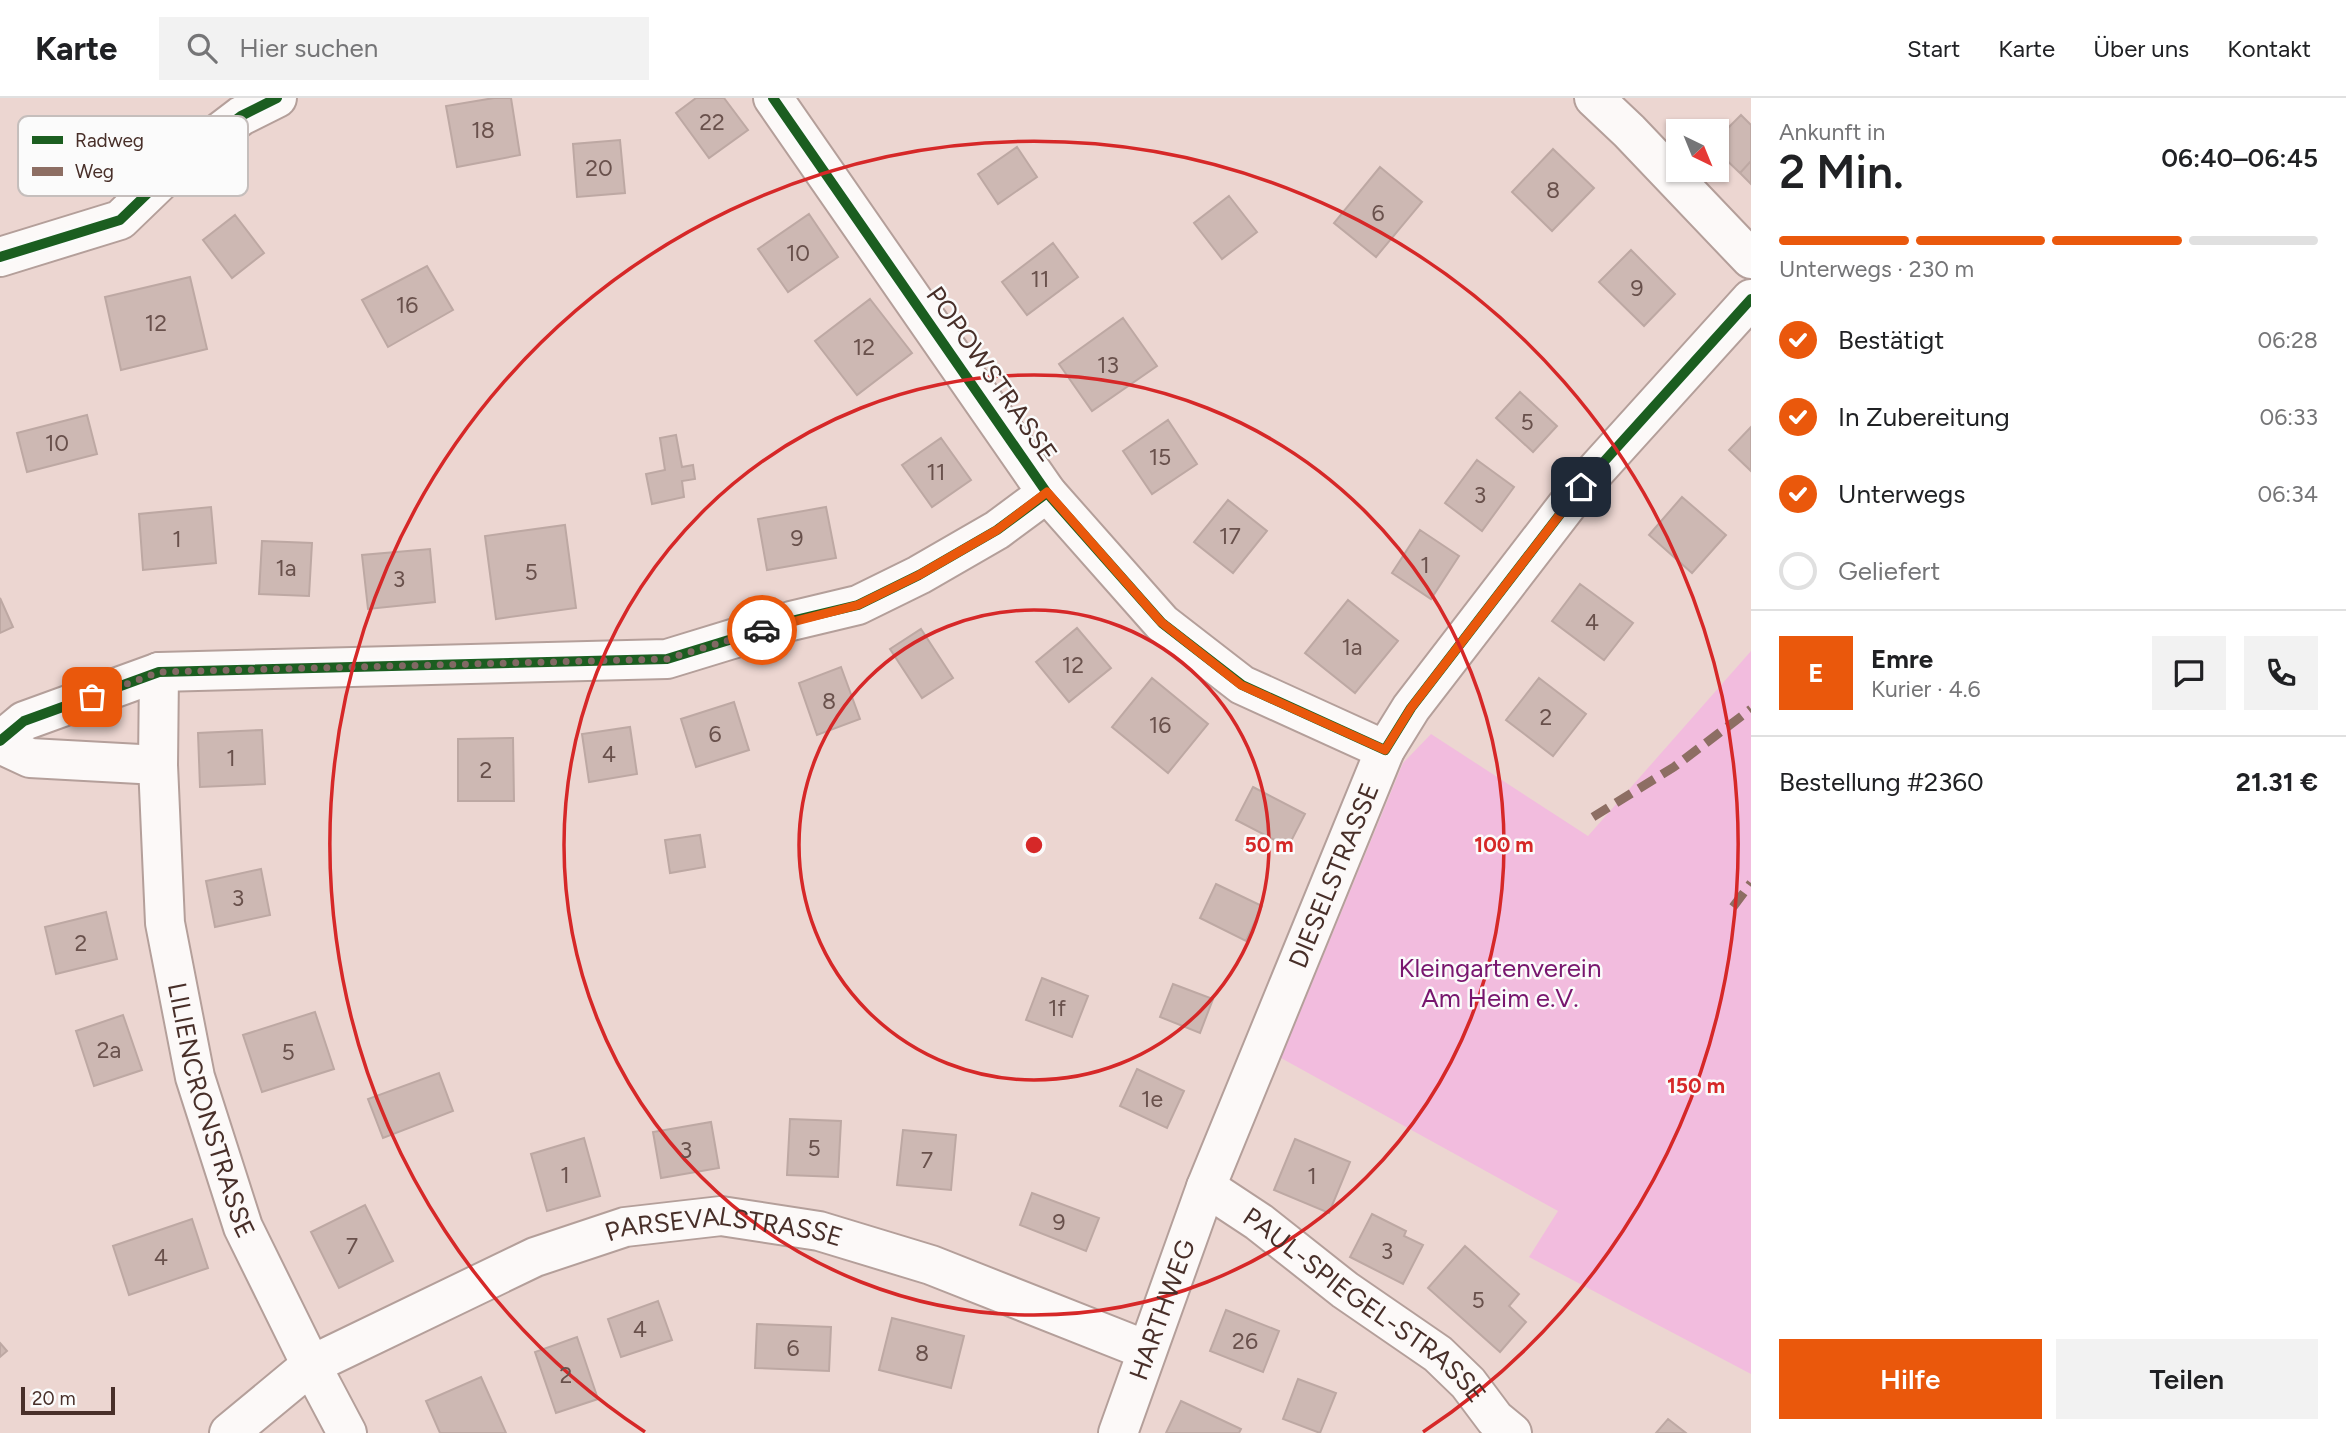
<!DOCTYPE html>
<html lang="de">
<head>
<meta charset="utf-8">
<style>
	:root { --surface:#fff; --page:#f2f2f2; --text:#202124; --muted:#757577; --line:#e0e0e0; --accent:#ea580c }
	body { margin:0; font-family:Figtree,sans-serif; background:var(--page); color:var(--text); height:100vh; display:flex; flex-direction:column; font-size:26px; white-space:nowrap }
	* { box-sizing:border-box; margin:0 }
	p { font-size:23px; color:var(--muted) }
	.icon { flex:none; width:38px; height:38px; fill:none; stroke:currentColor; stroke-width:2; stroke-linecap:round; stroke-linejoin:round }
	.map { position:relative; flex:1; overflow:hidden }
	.sheet { display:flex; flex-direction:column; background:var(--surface); width:595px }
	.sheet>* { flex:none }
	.needle { width:46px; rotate:137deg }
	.controls { position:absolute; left:1666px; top:21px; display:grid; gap:14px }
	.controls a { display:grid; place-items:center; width:63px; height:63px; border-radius:0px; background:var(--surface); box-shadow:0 2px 5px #0004; font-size:35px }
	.scale { position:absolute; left:21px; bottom:18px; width:94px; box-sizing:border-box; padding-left:7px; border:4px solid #482f29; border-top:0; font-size:19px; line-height:24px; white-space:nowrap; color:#482f29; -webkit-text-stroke:5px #fbfbfb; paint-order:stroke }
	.pin { position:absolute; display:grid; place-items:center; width:60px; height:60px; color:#fff; margin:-30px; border-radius:14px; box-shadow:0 4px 10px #0006 }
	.courier { position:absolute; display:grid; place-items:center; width:70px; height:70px; margin:-35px; border:5px solid #ea580c; border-radius:50%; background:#fff; color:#222; box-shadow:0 2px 9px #0007 }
	.head em { font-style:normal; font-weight:600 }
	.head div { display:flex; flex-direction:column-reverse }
	.head { display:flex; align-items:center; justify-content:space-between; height:119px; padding:0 28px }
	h1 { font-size:46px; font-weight:600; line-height:52px }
	.bar { display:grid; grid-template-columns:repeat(4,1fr); gap:10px 7px; align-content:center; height:84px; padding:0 28px }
	.bar i { height:9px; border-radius:5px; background:var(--line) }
	.bar .current { background:var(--accent) }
	.bar p { grid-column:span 4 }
	.line { display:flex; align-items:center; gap:18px; padding:0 28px; border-top:2px solid var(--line) }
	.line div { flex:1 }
	.round { display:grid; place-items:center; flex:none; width:74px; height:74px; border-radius:0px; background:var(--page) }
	ol { padding:0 28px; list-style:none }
	li { display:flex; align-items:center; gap:21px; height:77px }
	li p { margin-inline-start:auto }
	li .icon { padding:7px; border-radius:50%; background:var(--accent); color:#fff; stroke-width:4 }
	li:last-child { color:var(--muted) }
	li i { width:38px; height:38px; border:4px solid var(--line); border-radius:50% }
	.button { display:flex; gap:14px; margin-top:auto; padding:14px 28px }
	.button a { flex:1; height:80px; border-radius:0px; background:var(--accent); color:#fff; font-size:28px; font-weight:600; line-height:80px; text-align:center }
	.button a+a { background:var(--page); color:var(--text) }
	header { display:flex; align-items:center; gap:42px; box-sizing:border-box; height:98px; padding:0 35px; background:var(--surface); border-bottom:2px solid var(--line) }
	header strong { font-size:33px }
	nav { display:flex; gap:38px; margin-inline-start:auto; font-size:24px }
	.search { width:490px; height:63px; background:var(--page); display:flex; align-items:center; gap:18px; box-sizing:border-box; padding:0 24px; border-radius:0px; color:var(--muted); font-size:26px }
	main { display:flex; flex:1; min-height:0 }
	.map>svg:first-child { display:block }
</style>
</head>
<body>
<header>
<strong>Karte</strong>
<div class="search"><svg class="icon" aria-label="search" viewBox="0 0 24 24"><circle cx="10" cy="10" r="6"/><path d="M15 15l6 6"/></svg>Hier suchen</div>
<nav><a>Start</a><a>Karte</a><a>Über uns</a><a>Kontakt</a></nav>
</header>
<main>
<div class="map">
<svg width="1751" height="1335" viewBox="0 0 1751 1335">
	<rect width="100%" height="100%" fill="#ecd6d1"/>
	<path fill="#f2bcde" d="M 1751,553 L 1751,1276 L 1529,1159 L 1558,1113 L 1281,960 L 1403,665 L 1431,636 L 1588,738 Z"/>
	<path fill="#cdb8b3" stroke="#bda8a3" stroke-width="2" d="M 494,0 L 511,0 L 520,57 L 457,69 L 446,8 Z
		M 696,0 L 724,0 L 748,32 L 709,60 L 676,15 Z
		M 1741,17 L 1751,27 L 1751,63 L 1740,75 L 1717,53 L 1717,41 Z
		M 620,42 L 625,95 L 577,99 L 573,46 Z
		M 1017,49 L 1037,79 L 998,106 L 978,76 Z
		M 1553,51 L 1594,90 L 1552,133 L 1512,94 Z
		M 1751,63 L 1751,86 L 1740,75 Z
		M 1380,69 L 1422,104 L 1376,159 L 1334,125 Z
		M 1229,98 L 1257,134 L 1222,161 L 1194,125 Z
		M 809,116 L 838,159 L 788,194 L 758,151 Z
		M 235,117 L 264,155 L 232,180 L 203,142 Z
		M 1053,145 L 1078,179 L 1027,217 L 1002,184 Z
		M 1631,152 L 1675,196 L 1644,228 L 1599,184 Z
		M 427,168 L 453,212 L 388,249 L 362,202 Z
		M 190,179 L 207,251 L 121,272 L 105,199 Z
		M 870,201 L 912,255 L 857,297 L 815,243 Z
		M 1123,220 L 1157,268 L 1092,313 L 1059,266 Z
		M 1520,294 L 1557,328 L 1533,354 L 1496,320 Z
		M 87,317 L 97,356 L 27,374 L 17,335 Z
		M 1168,322 L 1197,366 L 1152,396 L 1123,353 Z
		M 1751,329 L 1751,373 L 1729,352 Z
		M 676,337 L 682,369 L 693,367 L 695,381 L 682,383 L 684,399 L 652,406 L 646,376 L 665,372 L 660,340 Z
		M 941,340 L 971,382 L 932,409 L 902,367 Z
		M 1477,362 L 1514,389 L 1482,433 L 1445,405 Z
		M 1682,399 L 1726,437 L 1692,475 L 1649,437 Z
		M 1228,402 L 1267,433 L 1233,475 L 1194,444 Z
		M 211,409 L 216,465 L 143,472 L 139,416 Z
		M 826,409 L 836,460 L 767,472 L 758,421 Z
		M 565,427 L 576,510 L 496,521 L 485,438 Z
		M 1420,432 L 1459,458 L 1431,501 L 1392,475 Z
		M 262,443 L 312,445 L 309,498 L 259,496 Z
		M 430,451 L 435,504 L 368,511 L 362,457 Z
		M 1580,486 L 1633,525 L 1604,562 L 1552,523 Z
		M 0,500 L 13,529 L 0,535 Z
		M 1348,502 L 1398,543 L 1355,595 L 1305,555 Z
		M 1077,530 L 1111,570 L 1069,604 L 1036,564 Z
		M 921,531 L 953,580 L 922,600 L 890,551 Z
		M 841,569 L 860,621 L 817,637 L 799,585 Z
		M 1152,580 L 1208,626 L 1168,675 L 1112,629 Z
		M 1539,580 L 1586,616 L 1553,658 L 1506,622 Z
		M 734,604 L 749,652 L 696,669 L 681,621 Z
		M 630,629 L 637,676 L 589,684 L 582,636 Z
		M 262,632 L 265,686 L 200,689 L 198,635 Z
		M 513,640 L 514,703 L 458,703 L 458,641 Z
		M 1253,689 L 1305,716 L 1288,749 L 1236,722 Z
		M 700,737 L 705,769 L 670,775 L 665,742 Z
		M 261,771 L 270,817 L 215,829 L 206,783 Z
		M 1216,786 L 1262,808 L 1246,843 L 1200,820 Z
		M 106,814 L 117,861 L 56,876 L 45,829 Z
		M 1042,880 L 1088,898 L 1072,939 L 1026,922 Z
		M 1173,886 L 1213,901 L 1200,935 L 1160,919 Z
		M 315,914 L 334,971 L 262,994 L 243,937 Z
		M 123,917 L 142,972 L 94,988 L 76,933 Z
		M 1137,971 L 1184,993 L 1167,1030 L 1120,1008 Z
		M 439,975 L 453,1013 L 383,1040 L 368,1001 Z
		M 790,1021 L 841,1023 L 838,1079 L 787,1077 Z
		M 711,1024 L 719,1070 L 661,1080 L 653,1034 Z
		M 903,1032 L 956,1037 L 951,1092 L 897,1087 Z
		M 584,1040 L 600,1098 L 547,1113 L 531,1056 Z
		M 1295,1041 L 1350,1064 L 1329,1115 L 1274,1092 Z
		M 1032,1095 L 1099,1120 L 1086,1153 L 1020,1127 Z
		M 365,1107 L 393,1163 L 339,1190 L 311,1134 Z
		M 1372,1116 L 1406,1133 L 1404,1138 L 1423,1147 L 1403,1186 L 1350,1159 Z
		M 192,1121 L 208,1170 L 129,1197 L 113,1148 Z
		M 1465,1148 L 1519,1196 L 1509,1208 L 1526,1224 L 1500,1254 L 1428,1190 Z
		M 658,1203 L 672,1242 L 621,1259 L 608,1221 Z
		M 1226,1212 L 1279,1233 L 1263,1274 L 1210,1253 Z
		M 892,1220 L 964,1238 L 951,1290 L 879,1272 Z
		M 757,1226 L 831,1229 L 829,1273 L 755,1270 Z
		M 577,1239 L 598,1301 L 556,1315 L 535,1254 Z
		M 0,1245 L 7,1253 L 0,1259 Z
		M 481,1279 L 506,1335 L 440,1335 L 426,1303 Z
		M 1298,1281 L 1336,1295 L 1320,1335 L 1283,1321 Z
		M 1181,1303 L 1241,1331 L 1239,1335 L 1166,1335 Z
		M 1668,1321 L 1686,1335 L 1656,1335 Z"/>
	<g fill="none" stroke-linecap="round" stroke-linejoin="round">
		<defs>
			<g id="minor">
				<path d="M 773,0 L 1047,395 L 1162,525 L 1242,587 L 1385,652"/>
				<path d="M 1594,0 L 1629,33 L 1751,161"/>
				<path d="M 0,159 L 120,122 L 178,66 L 241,18 L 277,0"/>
				<path id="s1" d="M 159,574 L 158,667 L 165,825 L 195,979 L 243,1129 L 311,1267 L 347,1335"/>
				<path d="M 0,643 L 24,623 L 159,574 L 667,561 L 791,523 L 858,507 L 919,477 L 997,432 L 1047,395"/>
				<path d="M 0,646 L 30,660 L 158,667"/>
				<path id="s2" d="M 1206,1089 L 1259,1124 L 1345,1192 L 1438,1256 L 1468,1285 L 1495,1321 L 1512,1335"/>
				<path id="s3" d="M 229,1335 L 311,1267 L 535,1159 L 625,1129 L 721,1118 L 819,1133 L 931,1167 L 1146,1252"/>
				<path id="s4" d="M 1118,1335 L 1206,1089 L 1385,652 L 1411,610 L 1581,389 L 1751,201"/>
			</g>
		</defs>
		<use href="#minor" stroke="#b49f9a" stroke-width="42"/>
		<use href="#minor" stroke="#fcf9f8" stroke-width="38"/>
		<path stroke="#8d6e63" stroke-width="9" stroke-dasharray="18 9" stroke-linecap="butt" d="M 1593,719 L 1674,669 L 1751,611
			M 1733,809 L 1751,785"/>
		<defs>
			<path id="cycleway" d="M 773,0 L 1047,395 L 1162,525 L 1242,587 L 1385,652 L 1411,610 L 1581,389 L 1751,201
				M 0,159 L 120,122 L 178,66 L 241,18 L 277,0
				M 0,643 L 24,623 L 159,574 L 667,561 L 791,523 L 858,507 L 919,477 L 997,432 L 1047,395"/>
		</defs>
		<use href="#cycleway" stroke="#fbfbfb" stroke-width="15"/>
		<use href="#cycleway" stroke="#1b5e20" stroke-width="10"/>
	</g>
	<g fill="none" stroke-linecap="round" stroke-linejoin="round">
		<path stroke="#816964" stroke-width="7" stroke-dasharray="0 12.6" d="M 92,599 L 159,574 L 667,561 L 762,532"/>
		<path stroke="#ea580c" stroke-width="9" d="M 762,532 L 858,507 L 919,477 L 997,432 L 1047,394 L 1161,524 L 1241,587 L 1385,652 L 1411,610 L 1581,389"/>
	</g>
	<g fill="none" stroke="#d62828" stroke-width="3.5">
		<circle cx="1034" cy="747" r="235"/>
		<circle cx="1034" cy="747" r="470"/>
		<path d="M645 1334A704 704 0 1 1 1423 1334"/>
	</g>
	<g text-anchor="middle" stroke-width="5" stroke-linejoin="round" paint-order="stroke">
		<g font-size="23" fill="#69514c">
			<text x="712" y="32">22</text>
			<text x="483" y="40">18</text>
			<text x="599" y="78">20</text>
			<text x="1553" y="100">8</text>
			<text x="1378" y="123">6</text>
			<text x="798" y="163">10</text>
			<text x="1040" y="189">11</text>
			<text x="1637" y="198">9</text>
			<text x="407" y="215">16</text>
			<text x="156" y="233">12</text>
			<text x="864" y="257">12</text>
			<text x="1108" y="275">13</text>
			<text x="1527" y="332">5</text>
			<text x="57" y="353">10</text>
			<text x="1160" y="367">15</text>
			<text x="936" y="382">11</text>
			<text x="1480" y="405">3</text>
			<text x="1230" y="446">17</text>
			<text x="797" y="448">9</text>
			<text x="177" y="449">1</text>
			<text x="1425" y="475">1</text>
			<text x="286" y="478">1a</text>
			<text x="531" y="482">5</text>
			<text x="399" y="489">3</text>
			<text x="1592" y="532">4</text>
			<text x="1352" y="557">1a</text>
			<text x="1073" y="575">12</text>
			<text x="829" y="611">8</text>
			<text x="1546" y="627">2</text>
			<text x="1160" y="635">16</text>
			<text x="715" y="644">6</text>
			<text x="609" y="664">4</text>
			<text x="231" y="668">1</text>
			<text x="486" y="680">2</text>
			<text x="238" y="808">3</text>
			<text x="81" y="853">2</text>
			<text x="1057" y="918">1f</text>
			<text x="109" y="960">2a</text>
			<text x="288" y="962">5</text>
			<text x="1152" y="1009">1e</text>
			<text x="814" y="1058">5</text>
			<text x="686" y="1060">3</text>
			<text x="927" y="1070">7</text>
			<text x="565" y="1085">1</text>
			<text x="1312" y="1086">1</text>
			<text x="1059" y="1132">9</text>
			<text x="352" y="1156">7</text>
			<text x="1387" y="1161">3</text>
			<text x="161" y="1167">4</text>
			<text x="1478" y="1210">5</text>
			<text x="640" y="1239">4</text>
			<text x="1245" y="1251">26</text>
			<text x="793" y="1258">6</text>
			<text x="922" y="1263">8</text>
			<text x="566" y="1285">2</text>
		</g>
		<g font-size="26" fill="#482f29" stroke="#fbfbfb">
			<text transform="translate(992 276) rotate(55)" y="9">POPOWSTRASSE</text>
			<text dy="9" stroke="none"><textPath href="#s4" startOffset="598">DIESELSTRASSE</textPath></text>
			<text dy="9" stroke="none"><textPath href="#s1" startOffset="444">LILIENCRONSTRASSE</textPath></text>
			<text dy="9" stroke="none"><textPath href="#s3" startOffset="550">PARSEVALSTRASSE</textPath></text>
			<text dy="9" stroke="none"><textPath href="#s2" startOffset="198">PAUL-SPIEGEL-STRASSE</textPath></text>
			<text dy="9" stroke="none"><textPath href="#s4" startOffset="131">HARTHWEG</textPath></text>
		</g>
		<g font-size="26" fill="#78166e" stroke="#fbfbfb">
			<text x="1500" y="879">Kleingartenverein<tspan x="1500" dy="30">Am Heim e.V.</tspan></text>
		</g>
	</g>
	<rect x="18" y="18" width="230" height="80" rx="10" fill="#fbfbfb" stroke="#c5bebc" stroke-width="2"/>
	<rect x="32" y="38" width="31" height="8" fill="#1b5e20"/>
	<rect x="32" y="69" width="31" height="9" fill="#8d6e63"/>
	<g font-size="19" fill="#482f29">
		<text x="75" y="49">Radweg</text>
		<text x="75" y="80">Weg</text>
	</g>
	<circle cx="1034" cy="747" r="10" fill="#d62828" stroke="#fbfbfb" stroke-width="3.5"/>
	<g font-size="21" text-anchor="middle" font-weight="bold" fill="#d62828" stroke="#fbfbfb" stroke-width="5" stroke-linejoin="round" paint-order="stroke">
		<text x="1269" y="754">50 m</text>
		<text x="1504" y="754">100 m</text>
		<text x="1696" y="995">150 m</text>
	</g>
</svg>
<div class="controls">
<a><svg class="needle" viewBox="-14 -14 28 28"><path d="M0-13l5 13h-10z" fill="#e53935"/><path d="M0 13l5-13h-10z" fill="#757577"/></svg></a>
</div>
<div class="scale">20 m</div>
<div class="pin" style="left:92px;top:599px;background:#ea580c"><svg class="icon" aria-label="bag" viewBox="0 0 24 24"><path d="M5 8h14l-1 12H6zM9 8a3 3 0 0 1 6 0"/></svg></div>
<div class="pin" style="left:1581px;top:389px;background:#1f2937"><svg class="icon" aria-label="home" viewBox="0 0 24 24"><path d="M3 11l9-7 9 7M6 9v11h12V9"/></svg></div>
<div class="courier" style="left:762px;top:532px"><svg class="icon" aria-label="car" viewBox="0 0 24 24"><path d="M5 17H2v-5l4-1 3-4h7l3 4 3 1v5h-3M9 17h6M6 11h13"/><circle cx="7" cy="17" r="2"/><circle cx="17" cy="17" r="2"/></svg></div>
</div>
<section class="sheet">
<div class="head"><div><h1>2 Min.</h1><p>Ankunft in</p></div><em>06:40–06:45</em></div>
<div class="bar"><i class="current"></i><i class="current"></i><i class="current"></i><i></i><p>Unterwegs · 230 m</p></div>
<ol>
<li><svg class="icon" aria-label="check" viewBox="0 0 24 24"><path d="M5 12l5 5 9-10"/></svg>Bestätigt<p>06:28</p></li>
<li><svg class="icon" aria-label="check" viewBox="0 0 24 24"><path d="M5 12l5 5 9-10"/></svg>In Zubereitung<p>06:33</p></li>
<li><svg class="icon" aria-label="check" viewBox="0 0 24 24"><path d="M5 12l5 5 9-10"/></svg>Unterwegs<p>06:34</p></li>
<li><i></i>Geliefert</li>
</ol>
<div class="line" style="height:126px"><b class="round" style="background:var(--accent);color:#fff">E</b><div><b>Emre</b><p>Kurier · 4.6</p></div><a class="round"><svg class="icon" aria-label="chat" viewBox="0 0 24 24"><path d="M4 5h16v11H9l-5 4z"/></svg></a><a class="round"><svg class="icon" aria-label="phone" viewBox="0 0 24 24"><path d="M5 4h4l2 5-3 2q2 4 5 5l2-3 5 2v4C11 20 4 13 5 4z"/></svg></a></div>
<div class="line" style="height:91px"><div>Bestellung #2360</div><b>21.31 €</b></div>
<div class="button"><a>Hilfe</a><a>Teilen</a></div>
</section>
</main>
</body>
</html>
